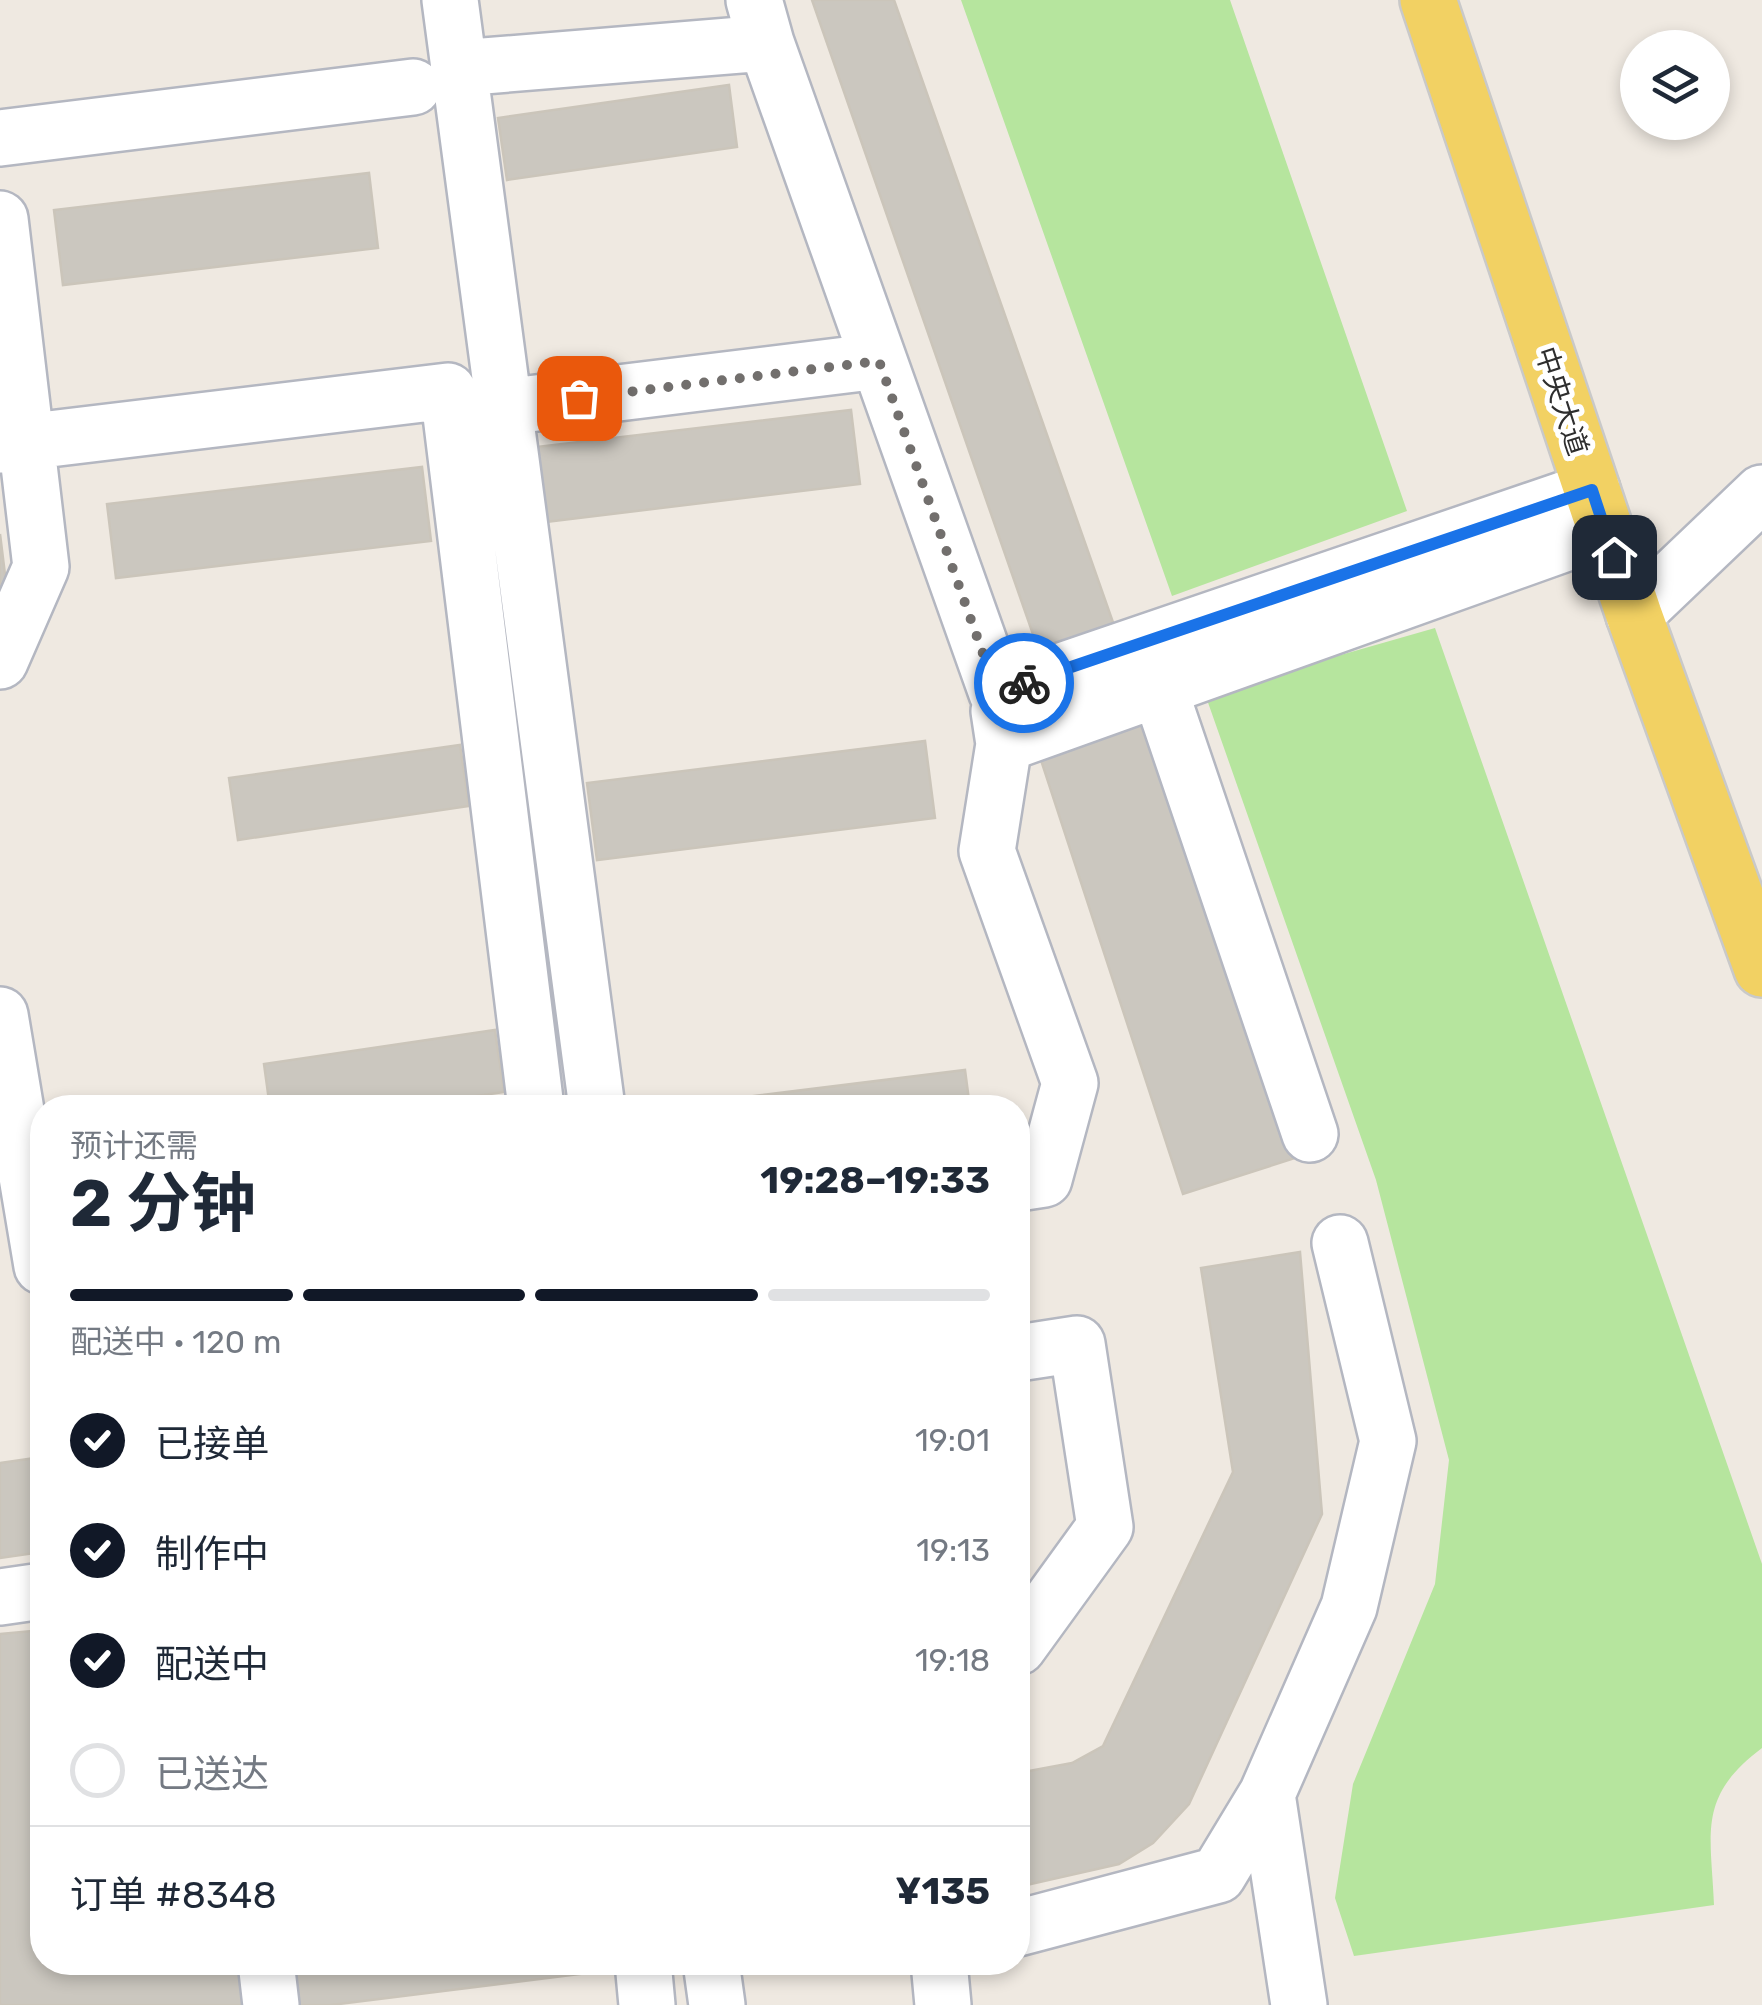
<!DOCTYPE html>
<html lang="zh">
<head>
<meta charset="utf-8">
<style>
	:root { --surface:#fff; --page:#f2f2f3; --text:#1f2937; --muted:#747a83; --line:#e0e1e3; --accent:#111827 }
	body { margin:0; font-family:Rubik,"Noto Sans SC",sans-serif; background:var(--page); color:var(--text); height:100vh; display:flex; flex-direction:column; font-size:38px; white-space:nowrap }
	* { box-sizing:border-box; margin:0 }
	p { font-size:32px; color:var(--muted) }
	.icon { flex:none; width:55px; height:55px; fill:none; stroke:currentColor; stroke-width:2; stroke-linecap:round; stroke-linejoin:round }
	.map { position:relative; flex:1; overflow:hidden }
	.sheet { position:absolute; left:30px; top:1095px; width:1000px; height:880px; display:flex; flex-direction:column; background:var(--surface); border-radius:40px; box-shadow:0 5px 15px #0003 }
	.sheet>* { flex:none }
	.controls { position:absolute; left:1620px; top:30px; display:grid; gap:20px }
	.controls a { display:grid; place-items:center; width:110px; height:110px; border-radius:50%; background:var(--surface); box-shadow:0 5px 15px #0003; font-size:50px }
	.pin { position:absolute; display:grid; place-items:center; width:85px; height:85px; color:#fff; margin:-42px; border-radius:20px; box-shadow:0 5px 15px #0006 }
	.courier { position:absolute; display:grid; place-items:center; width:100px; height:100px; margin:-50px; border:8px solid #1a73e8; border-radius:50%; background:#fff; color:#222; box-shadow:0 2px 12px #0007 }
	.head em { font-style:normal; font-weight:700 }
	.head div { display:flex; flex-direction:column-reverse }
	.head { display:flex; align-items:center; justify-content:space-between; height:170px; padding:0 40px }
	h1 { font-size:65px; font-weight:700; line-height:75px }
	.bar { display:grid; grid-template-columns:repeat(4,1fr); gap:15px 10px; align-content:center; height:120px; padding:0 40px }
	.bar i { height:12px; border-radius:8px; background:var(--line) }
	.bar .current { background:var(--accent) }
	.bar p { grid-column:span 4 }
	.line { display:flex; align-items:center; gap:25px; padding:0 40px; border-top:2px solid var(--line) }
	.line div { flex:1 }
	ol { padding:0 40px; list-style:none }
	li { display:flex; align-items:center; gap:30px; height:110px }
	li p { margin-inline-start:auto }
	li .icon { padding:10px; border-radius:50%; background:var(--accent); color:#fff; stroke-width:4 }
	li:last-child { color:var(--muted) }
	li i { width:55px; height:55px; border:5px solid var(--line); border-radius:50% }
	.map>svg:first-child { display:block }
</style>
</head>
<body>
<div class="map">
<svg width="1762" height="2005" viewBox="0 0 1762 2005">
	<rect width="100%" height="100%" fill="#efe9e1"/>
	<path fill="#b6e59e" d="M 961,0 L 1230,0 L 1407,511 L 1172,596 Z
		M 1435,628 L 1762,1564 L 1762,1748 C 1697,1797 1711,1832 1714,1905 L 1354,1956 L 1335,1898 L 1353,1784 L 1435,1584 L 1449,1460 L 1376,1180 L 1205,694 Z"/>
	<path fill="#cbc7bf" stroke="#cbc5ba" stroke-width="2.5" d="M 812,0 L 894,0 L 1115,628 L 1042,660 Z
		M 729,85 L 737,147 L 507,180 L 498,118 Z
		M 369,173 L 378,248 L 63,285 L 54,210 Z
		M 851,410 L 860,484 L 545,522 L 536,447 Z
		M 422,467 L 431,541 L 116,578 L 107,504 Z
		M 0,534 L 9,607 L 0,608 Z
		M 1152,721 L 1295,1158 L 1183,1194 L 1040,757 Z
		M 925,741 L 935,818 L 597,860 L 587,783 Z
		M 460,745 L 469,806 L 238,840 L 229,778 Z
		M 495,1030 L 504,1092 L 395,1108 L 270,1108 L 264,1064 Z
		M 965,1070 L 970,1108 L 658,1108 Z
		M 1300,1252 L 1322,1514 L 1189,1804 L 1153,1843 L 1119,1864 L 1018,1887 L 1018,1773 L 1072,1763 L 1103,1746 L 1233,1472 L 1201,1268 Z
		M 42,1457 L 42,1552 L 0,1558 L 0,1463 Z
		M 42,1630 L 42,1962 L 248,1962 L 250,2005 L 0,2005 L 0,1634 Z
		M 283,1962 L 628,1962 L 628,1968 L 331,2005 L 288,2005 Z"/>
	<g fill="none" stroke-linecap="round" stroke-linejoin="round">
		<defs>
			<path id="minor" d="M 450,0 L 597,1108
				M 766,43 L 997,693 L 1592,490
				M 459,68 L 766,43 L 754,0
				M 0,138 L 413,87
				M 0,219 L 41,567 L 0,661
				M 504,407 L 879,361
				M 0,445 L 448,391 L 536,1108
				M 1634,615 L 1762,493
				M 1159,688 L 1310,1134
				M 999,711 L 1004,744 L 987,851 L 1070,1083 L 1044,1179 L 1018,1183
				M 1004,744 L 1605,529
				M 0,1015 L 42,1266
				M 1018,1353 L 1077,1344 L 1105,1527 L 1018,1647
				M 0,1597 L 42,1591
				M 1267,1794 L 1299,2005
				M 1018,1928 L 1218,1875 L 1267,1794 L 1349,1607 L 1388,1441 L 1340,1243
				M 266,1962 L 271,2005
				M 643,1962 L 647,2005
				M 711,1962 L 717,2005
				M 939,1962 L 943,2005"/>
			<path id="major" d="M 1428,0 L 1634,615 L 1762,969"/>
		</defs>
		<use href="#minor" stroke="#b4b7c1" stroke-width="60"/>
		<use href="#major" stroke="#c9c9c9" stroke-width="60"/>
		<use href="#minor" stroke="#fff" stroke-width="55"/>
		<use href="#major" stroke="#f2d163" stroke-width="55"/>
	</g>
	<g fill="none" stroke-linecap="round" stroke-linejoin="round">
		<path stroke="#726f6d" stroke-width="10" stroke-dasharray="0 18" d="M 579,398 L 879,361 L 997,693 L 1024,683"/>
		<path stroke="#1a73e8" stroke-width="12" d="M 1024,683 L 1592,490 L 1614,557"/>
	</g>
	<g text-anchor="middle" stroke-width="10" stroke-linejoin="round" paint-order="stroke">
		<g font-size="28" fill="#2e2e2e" stroke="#fff">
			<text transform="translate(1562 401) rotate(72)" y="10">中央大道</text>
		</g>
	</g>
</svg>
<div class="controls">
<a><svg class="icon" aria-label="layers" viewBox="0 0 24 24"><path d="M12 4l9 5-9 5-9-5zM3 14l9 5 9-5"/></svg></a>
</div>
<div class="pin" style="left:579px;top:398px;background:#ea580c"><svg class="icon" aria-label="bag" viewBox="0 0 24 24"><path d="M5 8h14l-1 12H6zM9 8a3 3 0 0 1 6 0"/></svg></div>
<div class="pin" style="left:1614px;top:557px;background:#1f2937"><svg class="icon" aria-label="home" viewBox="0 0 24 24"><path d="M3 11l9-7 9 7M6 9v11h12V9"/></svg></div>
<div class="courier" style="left:1024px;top:683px"><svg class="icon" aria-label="bike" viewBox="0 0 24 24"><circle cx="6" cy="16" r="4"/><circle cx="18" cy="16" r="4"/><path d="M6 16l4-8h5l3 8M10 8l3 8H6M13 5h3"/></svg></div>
<section class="sheet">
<div class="head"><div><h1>2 分钟</h1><p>预计还需</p></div><em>19:28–19:33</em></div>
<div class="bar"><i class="current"></i><i class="current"></i><i class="current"></i><i></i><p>配送中 · 120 m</p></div>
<ol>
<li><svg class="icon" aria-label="check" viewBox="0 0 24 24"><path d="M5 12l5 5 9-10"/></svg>已接单<p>19:01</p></li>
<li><svg class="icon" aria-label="check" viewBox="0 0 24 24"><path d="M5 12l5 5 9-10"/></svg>制作中<p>19:13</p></li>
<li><svg class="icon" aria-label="check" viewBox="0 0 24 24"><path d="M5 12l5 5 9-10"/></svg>配送中<p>19:18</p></li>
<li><i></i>已送达</li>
</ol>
<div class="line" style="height:130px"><div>订单 #8348</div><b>¥135</b></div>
</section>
</div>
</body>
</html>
